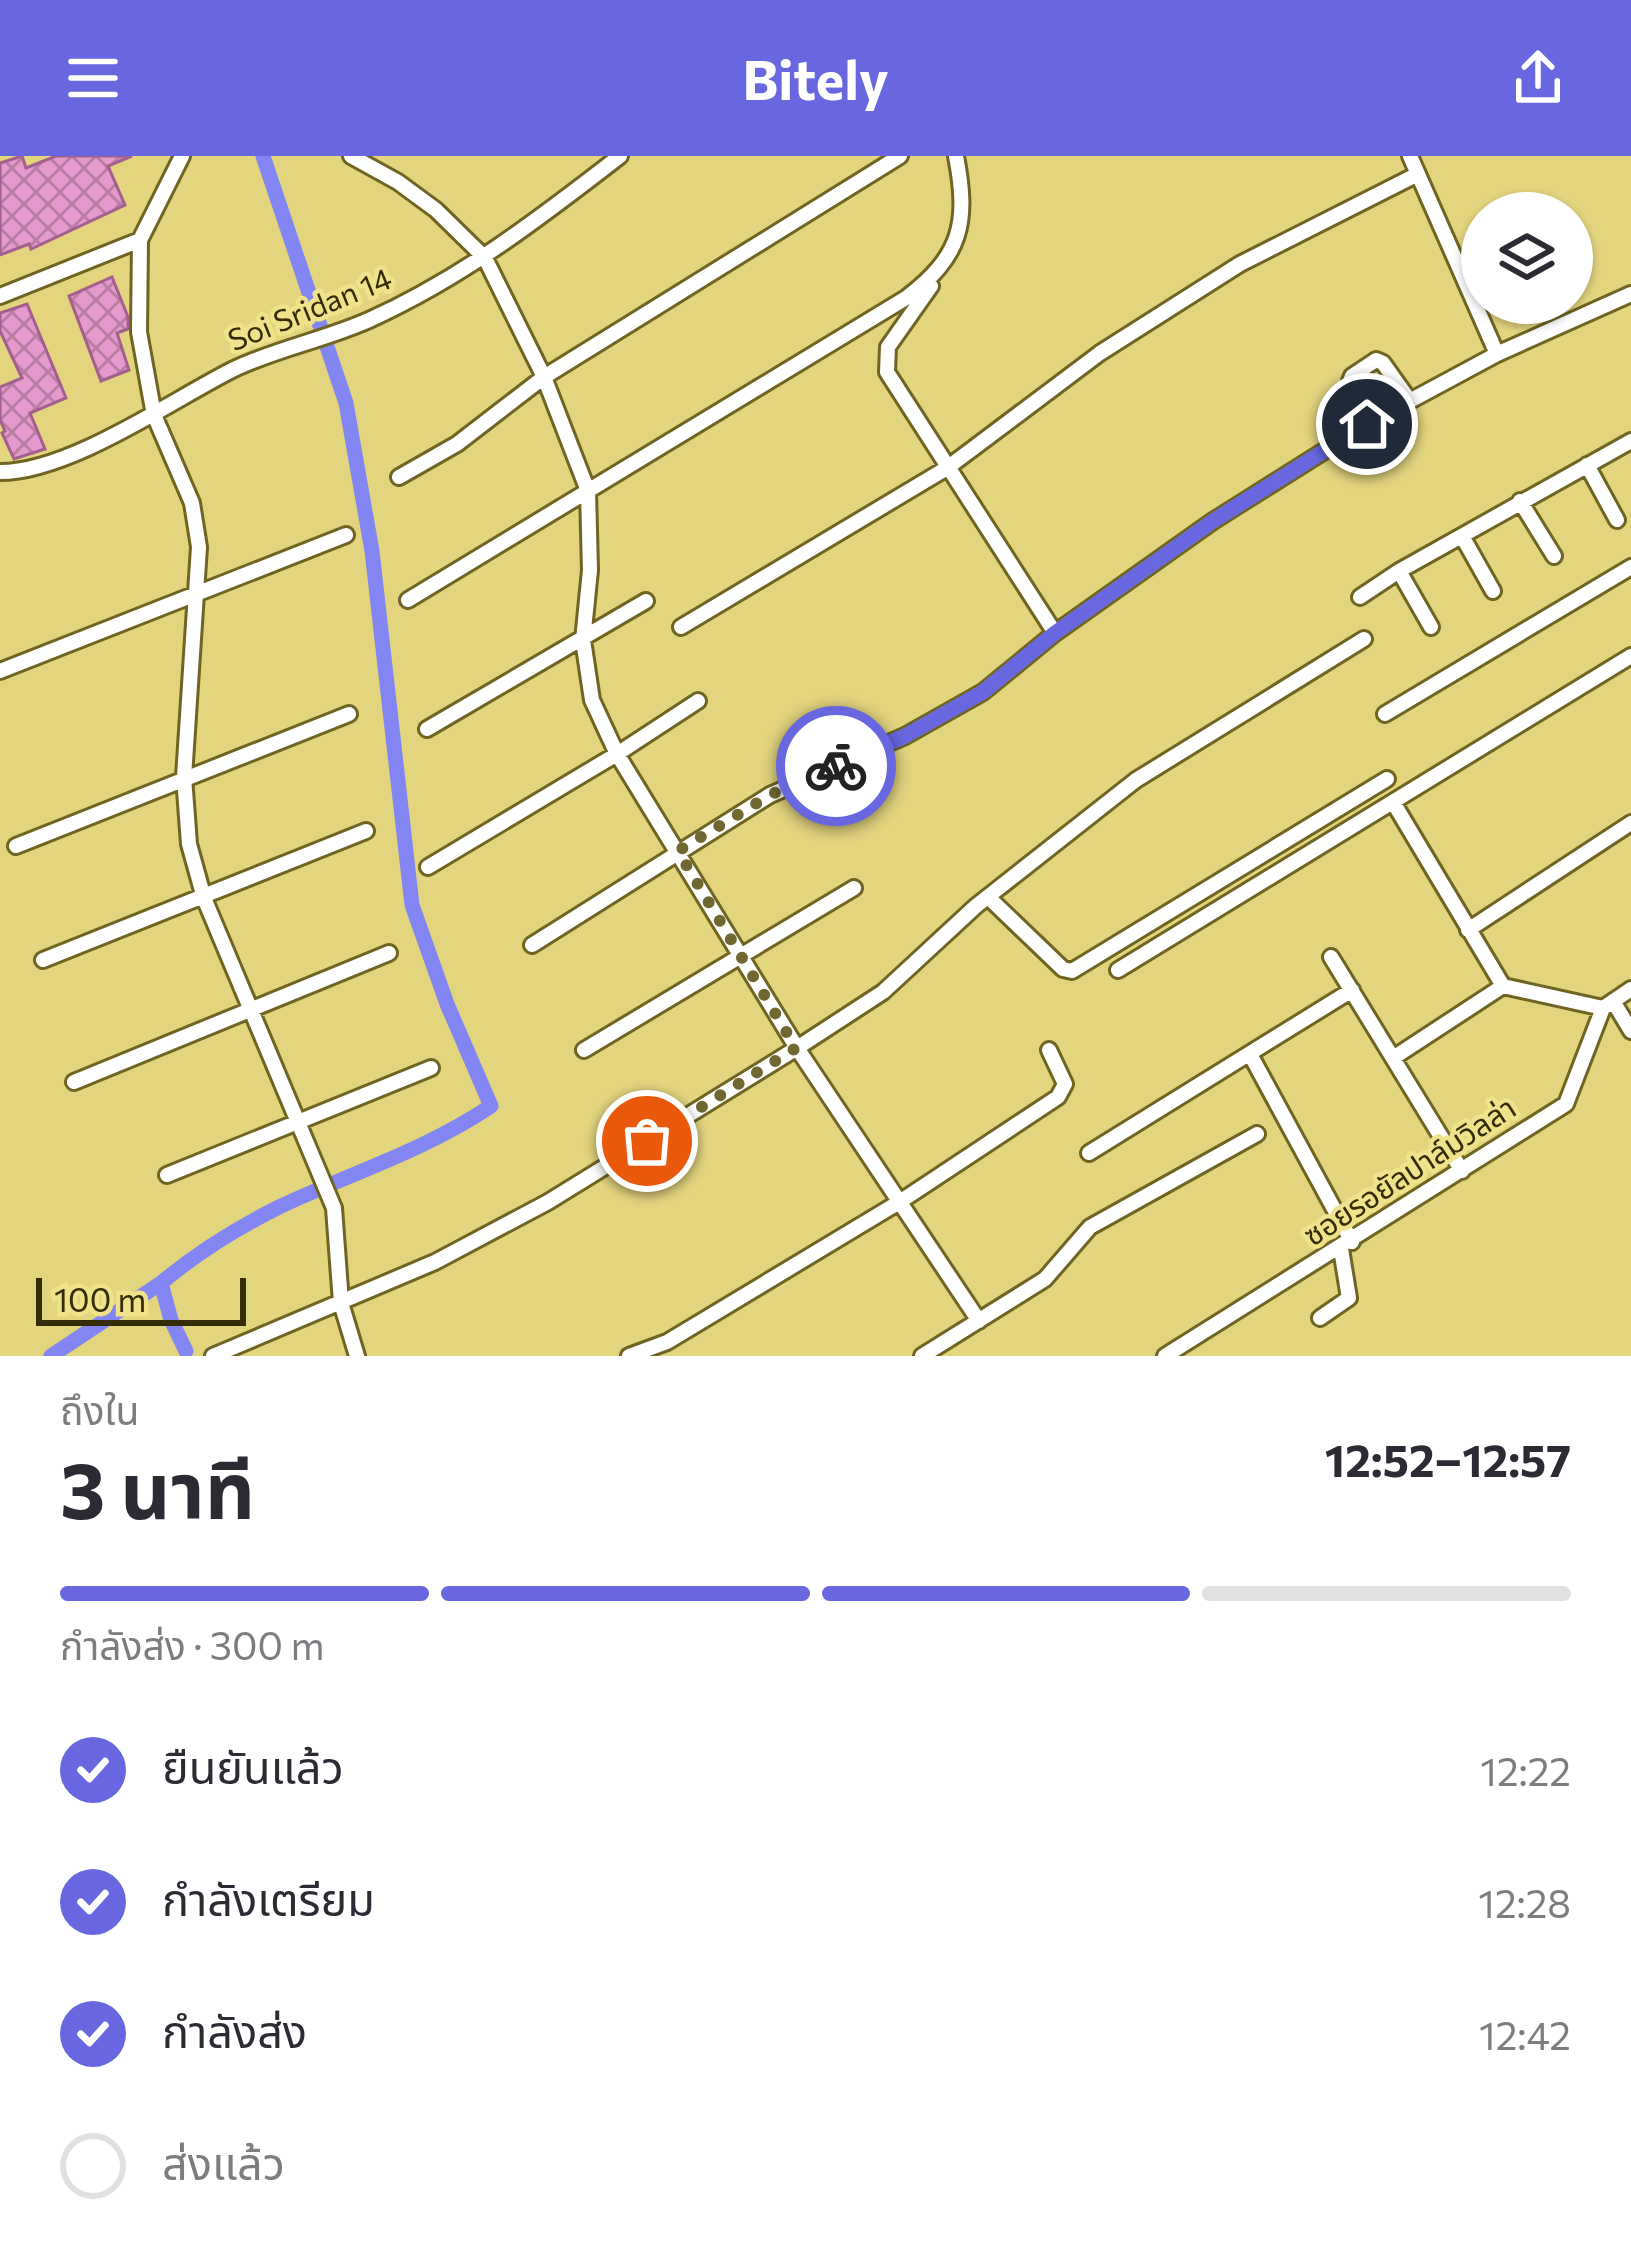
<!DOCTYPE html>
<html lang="th">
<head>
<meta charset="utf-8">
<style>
	:root { --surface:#fff; --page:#f7f7f7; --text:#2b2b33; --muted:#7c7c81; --line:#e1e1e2; --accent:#6867e0 }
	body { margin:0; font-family:Commissioner,"Noto Sans Thai",sans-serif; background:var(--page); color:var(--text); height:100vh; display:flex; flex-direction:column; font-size:45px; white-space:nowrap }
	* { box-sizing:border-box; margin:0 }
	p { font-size:39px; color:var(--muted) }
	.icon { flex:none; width:66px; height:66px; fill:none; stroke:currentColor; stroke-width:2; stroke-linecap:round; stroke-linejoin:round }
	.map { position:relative; height:1200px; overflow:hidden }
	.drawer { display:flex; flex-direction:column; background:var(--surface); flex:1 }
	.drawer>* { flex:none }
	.buttons { position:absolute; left:1461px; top:36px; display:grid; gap:24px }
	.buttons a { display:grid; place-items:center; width:132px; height:132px; border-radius:50%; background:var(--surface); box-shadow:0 3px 9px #0004; font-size:60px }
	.scale { position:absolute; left:36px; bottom:30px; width:210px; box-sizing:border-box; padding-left:12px; border:6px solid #342d08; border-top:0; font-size:33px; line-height:42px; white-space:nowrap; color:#342d08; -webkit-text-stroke:9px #f0e18b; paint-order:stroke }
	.pin { position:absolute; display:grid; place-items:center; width:102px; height:102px; color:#fff; margin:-51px; border:6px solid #fff; border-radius:50%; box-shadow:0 3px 12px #0007 }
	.courier { position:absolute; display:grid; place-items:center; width:120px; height:120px; margin:-60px; border:9px solid #6867e0; border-radius:50%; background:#fff; color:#222; box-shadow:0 3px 15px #0007 }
	.head em { font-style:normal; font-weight:700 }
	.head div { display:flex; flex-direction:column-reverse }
	.head { display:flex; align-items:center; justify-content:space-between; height:204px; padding:0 60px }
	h1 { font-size:78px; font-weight:700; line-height:90px }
	.bar { display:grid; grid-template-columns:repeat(4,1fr); gap:18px 12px; align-content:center; height:144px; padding:0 60px }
	.bar i { height:15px; border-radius:9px; background:var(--line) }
	.bar .on { background:var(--accent) }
	.bar p { grid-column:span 4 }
	ol { padding:0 60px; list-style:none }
	li { display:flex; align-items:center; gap:36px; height:132px }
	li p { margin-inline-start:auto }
	li .icon { padding:12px; border-radius:50%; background:var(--accent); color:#fff; stroke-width:4 }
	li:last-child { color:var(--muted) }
	li i { width:66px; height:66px; border:6px solid var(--line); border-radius:50% }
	header { display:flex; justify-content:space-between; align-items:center; height:156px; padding:0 60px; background:var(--accent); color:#fff; font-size:54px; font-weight:700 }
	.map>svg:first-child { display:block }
</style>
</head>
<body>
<header><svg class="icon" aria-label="menu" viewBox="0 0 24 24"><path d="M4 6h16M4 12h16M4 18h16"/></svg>Bitely<svg class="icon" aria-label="share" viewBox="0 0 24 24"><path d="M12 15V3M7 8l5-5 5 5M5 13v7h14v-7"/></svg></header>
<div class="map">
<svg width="1631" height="1200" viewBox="0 0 1631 1200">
	<defs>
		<pattern id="building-cross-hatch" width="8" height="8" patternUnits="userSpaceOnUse" patternTransform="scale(3)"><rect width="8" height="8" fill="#e49acc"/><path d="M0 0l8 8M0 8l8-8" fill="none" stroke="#ba7ea4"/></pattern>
	</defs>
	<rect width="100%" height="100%" fill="#e3d47e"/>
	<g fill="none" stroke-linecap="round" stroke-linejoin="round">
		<path stroke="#8386f2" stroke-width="15" d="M 186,1195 L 171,1164 L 161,1127 C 197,1097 237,1072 279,1051 C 349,1018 426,994 491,950 L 447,848 L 412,749 L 372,395 L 346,247 L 263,0
			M 51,1200 L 161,1127"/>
	</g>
	<path fill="url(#building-cross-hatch)" stroke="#a35f8e" stroke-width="3" d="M 22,0 L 26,12 L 56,0 L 132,0 L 108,10 L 125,49 L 31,93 L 29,88 L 0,99 L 0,7 Z
		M 112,121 L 128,161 L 128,173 L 117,177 L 129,214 L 101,225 L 69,140 Z
		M 27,148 L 66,242 L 30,257 L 45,293 L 14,303 L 2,277 L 5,275 L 0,264 L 0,231 L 22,222 L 0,175 L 0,157 Z"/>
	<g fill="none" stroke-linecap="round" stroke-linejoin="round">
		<defs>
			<path id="street" d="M 182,0 L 140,84 L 139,176 L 154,259 L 192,347 L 199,391 L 184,621 L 189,688 L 204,742 L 334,1052 L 341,1147 L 357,1200
				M 351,0 L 398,26 L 436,54 L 485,102 L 544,221 L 588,335 L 590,414 L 583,484 L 592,544 L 617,598 L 797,892 L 979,1165
				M 1410,0 L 1497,198
				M 931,130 L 888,191 L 887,216 L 1055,477
				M 0,140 L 140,84
				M 1372,265 L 1350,225 L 1352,220 L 1376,204 L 1383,207 L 1410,245
				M 1587,309 L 1617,364
				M 0,316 C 69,316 169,246 232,214 C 275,193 324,184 369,164 C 462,122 540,62 620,0
				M 399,321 L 457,288 L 544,221 L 900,0
				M 1520,345 L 1554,400
				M 1462,380 L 1493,435
				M 1399,415 L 1431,471
				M 1360,441 L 1399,415 L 1631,285
				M 408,444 L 906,142 C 961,100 969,68 956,0
				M 681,471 L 947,312 L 1100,197 L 1240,108 L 1418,18
				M 0,515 L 346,379
				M 1385,558 L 1631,411
				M 427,573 L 646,445
				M 1393,646 L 1503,830 L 1603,852
				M 16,690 L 349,558
				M 428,711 L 617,598 L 698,545
				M 988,741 L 1063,813 L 1072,815 L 1387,623
				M 1468,774 L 1631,667
				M 532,789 L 770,639 L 905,580 L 983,536 L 1055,477 L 1213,365 L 1367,268 L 1497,198 L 1631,138
				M 1331,801 L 1462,1015
				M 43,804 L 366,675
				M 1118,814 L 1631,500
				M 1613,845 L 1631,875
				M 584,894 L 854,732
				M 1251,900 L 1352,1086
				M 1393,902 L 1503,830
				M 74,926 L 389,797
				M 1089,997 L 1352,834
				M 167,1019 L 431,912
				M 1320,1162 L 1349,1142 L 1341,1093
				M 213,1200 L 435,1106 L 548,1046 L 797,892 L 883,836 L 976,750 L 1136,624 L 1364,483
				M 629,1200 L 667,1186 L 901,1045 L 1058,941 L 1065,928 L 1049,894
				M 922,1200 L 1045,1123 L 1090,1071 L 1257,978
				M 1165,1200 L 1566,948 L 1603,852 L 1631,833"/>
		</defs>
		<use href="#street" stroke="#6f6422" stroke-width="20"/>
		<use href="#street" stroke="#fff" stroke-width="14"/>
	</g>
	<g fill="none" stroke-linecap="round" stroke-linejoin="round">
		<path stroke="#716731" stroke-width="12" stroke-dasharray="0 21.6" d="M 647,985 L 796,892 L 678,695 L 770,639 L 836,610"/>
		<path stroke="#6867e0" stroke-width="15" d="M 836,610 L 905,580 L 983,536 L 1055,477 L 1213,365 L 1367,268"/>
	</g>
	<g text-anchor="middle" stroke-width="9" stroke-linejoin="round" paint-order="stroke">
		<g font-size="30" fill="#342d08" stroke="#f0e18b">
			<text transform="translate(310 154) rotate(-22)" y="10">Soi Sridan 14</text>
			<text transform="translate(1410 1016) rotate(-33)" y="10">ซอยรอยัลปาล์มวิลล่า</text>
		</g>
	</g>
</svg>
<div class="buttons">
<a><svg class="icon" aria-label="layers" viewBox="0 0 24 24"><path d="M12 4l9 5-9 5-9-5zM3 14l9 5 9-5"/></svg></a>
</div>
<div class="scale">100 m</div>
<div class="pin" style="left:647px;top:985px;background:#ea580c"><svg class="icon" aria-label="bag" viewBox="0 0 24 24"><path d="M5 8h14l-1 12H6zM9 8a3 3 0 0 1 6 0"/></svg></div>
<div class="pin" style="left:1367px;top:268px;background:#1f2937"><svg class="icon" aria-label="home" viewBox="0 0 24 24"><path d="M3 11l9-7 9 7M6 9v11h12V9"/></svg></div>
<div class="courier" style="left:836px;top:610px"><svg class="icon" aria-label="bike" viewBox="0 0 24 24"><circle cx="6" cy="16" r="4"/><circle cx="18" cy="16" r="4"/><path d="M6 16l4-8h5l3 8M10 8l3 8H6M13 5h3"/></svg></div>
</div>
<section class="drawer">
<div class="head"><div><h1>3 นาที</h1><p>ถึงใน</p></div><em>12:52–12:57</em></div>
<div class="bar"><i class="on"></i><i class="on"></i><i class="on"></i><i></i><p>กำลังส่ง · 300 m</p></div>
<ol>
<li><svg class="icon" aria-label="check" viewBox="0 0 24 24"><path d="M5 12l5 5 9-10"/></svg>ยืนยันแล้ว<p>12:22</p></li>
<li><svg class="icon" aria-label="check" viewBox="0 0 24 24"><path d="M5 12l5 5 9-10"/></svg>กำลังเตรียม<p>12:28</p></li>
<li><svg class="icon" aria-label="check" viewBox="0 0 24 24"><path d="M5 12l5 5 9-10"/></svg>กำลังส่ง<p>12:42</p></li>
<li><i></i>ส่งแล้ว</li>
</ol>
</section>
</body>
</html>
